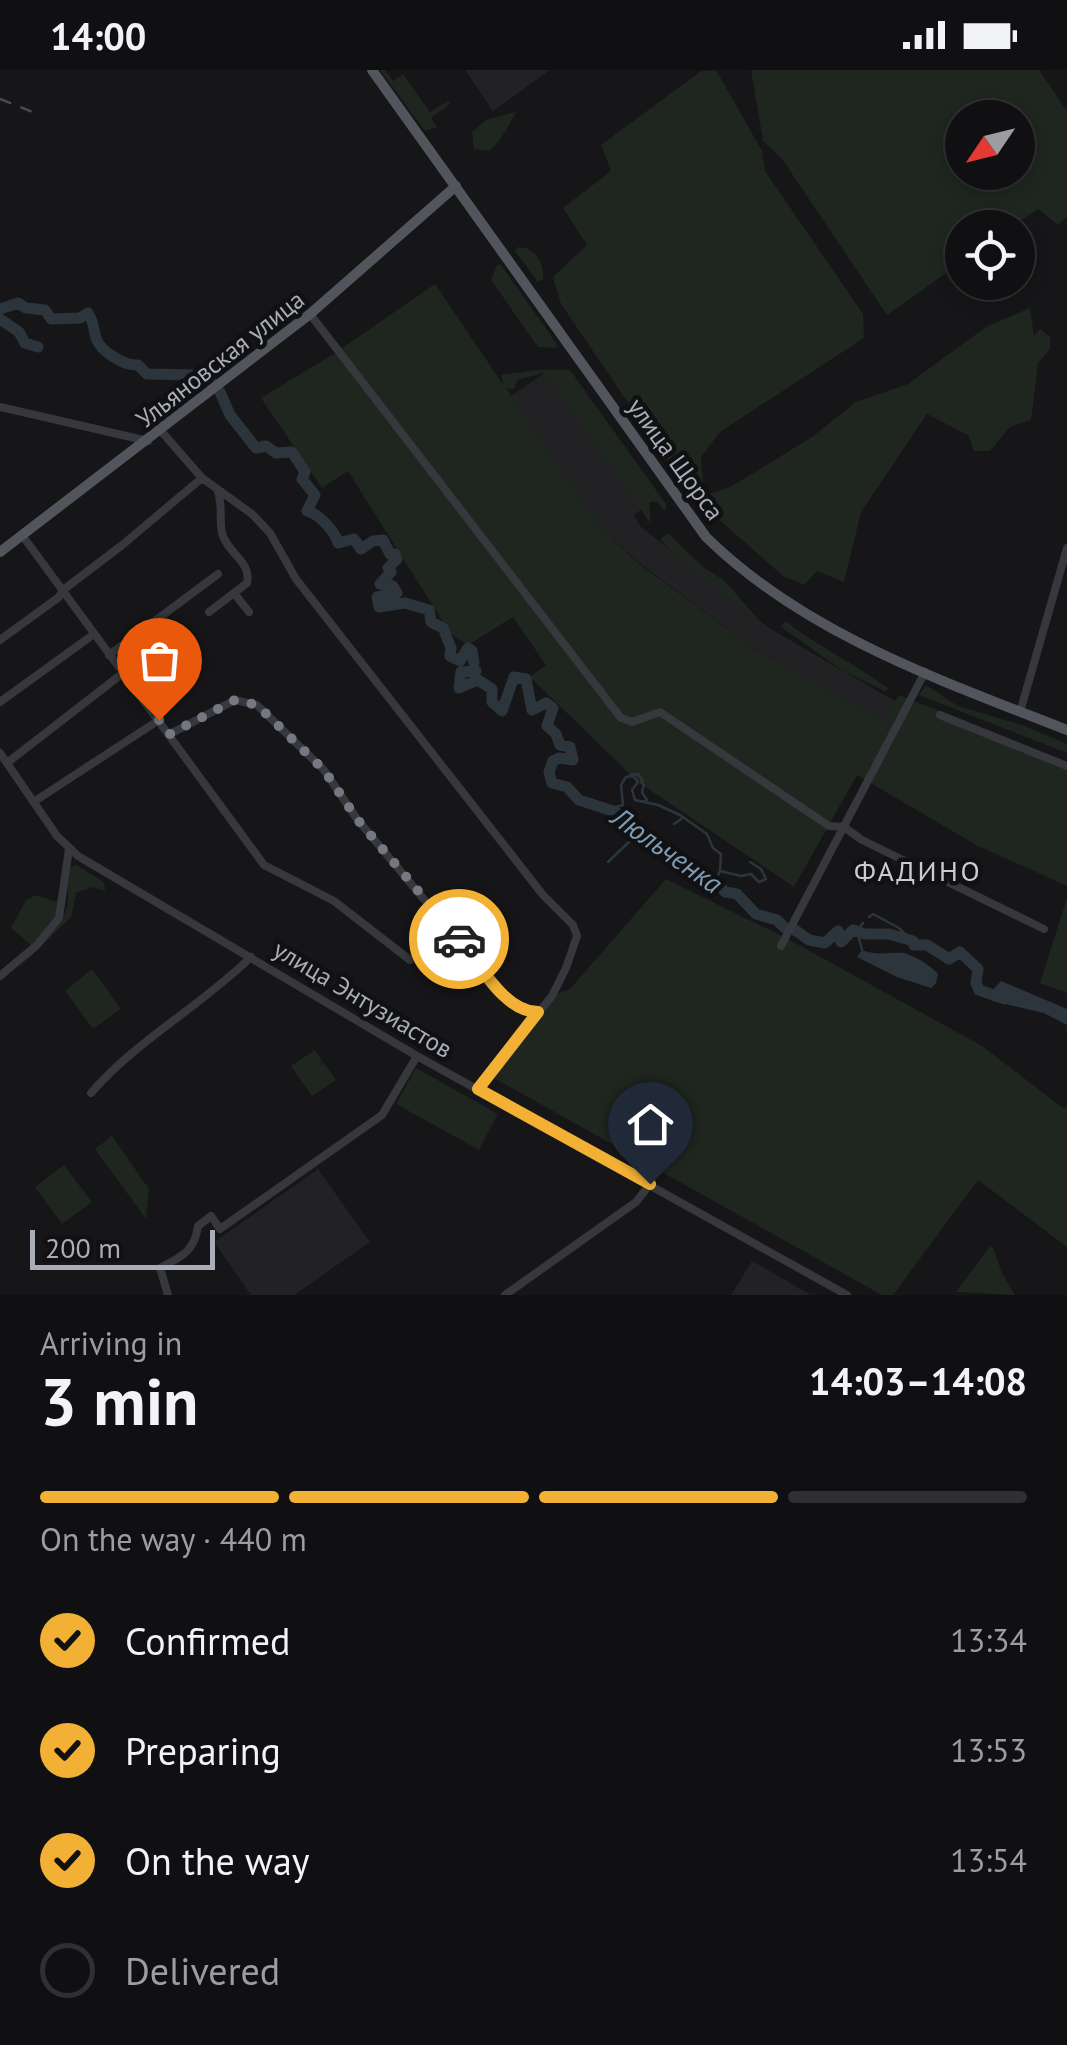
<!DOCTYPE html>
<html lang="en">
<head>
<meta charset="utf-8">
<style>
	:root { --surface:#101012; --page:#19191b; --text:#f1f3f6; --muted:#9c9d9f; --line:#303032; --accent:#f2b134 }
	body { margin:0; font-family:"PT Sans",sans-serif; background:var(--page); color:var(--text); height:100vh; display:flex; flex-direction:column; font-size:38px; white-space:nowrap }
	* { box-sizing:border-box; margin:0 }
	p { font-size:32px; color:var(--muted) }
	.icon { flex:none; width:55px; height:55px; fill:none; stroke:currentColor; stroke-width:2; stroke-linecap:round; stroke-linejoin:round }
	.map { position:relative; height:1225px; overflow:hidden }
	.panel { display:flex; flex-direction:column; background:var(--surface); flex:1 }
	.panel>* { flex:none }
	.needle { width:65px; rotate:235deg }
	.controls { position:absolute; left:945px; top:30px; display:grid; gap:20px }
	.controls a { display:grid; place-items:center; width:90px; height:90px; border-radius:50%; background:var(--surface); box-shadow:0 5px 15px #0003,0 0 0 2px var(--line); font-size:50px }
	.scale { position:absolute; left:30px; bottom:25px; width:185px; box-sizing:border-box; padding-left:10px; border:5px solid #a8adb8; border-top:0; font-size:28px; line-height:35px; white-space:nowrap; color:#a8adb8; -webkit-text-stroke:8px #111113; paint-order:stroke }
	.pin { position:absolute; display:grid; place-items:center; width:85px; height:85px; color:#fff; margin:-102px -42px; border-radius:50% 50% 50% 0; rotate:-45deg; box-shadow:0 0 10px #0007 }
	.pin .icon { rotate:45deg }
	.courier { position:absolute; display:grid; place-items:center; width:100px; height:100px; margin:-50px; border:8px solid #f2b134; border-radius:50%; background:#fff; color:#222; box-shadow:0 2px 12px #0007 }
	.head em { font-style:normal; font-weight:800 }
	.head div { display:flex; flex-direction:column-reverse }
	.head { display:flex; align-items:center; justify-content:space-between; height:170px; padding:0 40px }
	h1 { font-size:65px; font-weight:800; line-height:75px }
	.bar { display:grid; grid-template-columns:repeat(4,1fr); gap:15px 10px; align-content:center; height:120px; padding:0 40px }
	.bar i { height:12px; border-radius:8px; background:var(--line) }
	.bar .selected { background:var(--accent) }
	.bar p { grid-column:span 4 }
	ol { padding:0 40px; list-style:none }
	li { display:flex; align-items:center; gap:30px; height:110px }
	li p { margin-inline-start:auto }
	li .icon { padding:10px; border-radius:50%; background:var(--accent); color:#111; stroke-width:4 }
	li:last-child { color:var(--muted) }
	li i { width:55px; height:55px; border:5px solid var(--line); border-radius:50% }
	.status { display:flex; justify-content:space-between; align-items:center; height:70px; padding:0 50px; background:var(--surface); direction:ltr }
	.status svg { height:28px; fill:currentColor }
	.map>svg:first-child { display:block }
</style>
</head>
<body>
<div class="status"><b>14:00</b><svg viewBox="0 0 49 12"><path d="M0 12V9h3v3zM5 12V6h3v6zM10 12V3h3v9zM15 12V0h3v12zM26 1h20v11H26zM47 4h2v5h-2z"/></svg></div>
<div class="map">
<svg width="1067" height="1225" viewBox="0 0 1067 1225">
	<rect width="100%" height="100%" fill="#161618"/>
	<path fill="#222225" d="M 465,0 L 550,0 L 493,41 Z
		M 546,302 L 643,438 L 634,445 L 640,456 L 769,558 L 895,631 L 884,651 L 753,578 L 638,492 L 602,458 L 511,326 Z
		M 318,1099 L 370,1172 L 294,1225 L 251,1225 L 214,1172 Z
		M 752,1191 L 787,1211 L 811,1225 L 731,1225 Z"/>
	<path fill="#1e261f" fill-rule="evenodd" d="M 380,0 L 385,0 L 393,11 L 403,4 L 430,42 L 448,31 L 450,34 L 431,48 L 437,57 L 425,61 Z
		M 716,0 L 762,81 L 765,101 L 863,244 L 864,268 L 720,362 L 701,387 L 703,415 L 688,421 L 561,234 L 553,207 L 587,175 L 563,138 L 611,101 L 601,75 L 701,1 Z
		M 751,0 L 1039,0 L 1067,41 L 1067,147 L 1058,155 L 1038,139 L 1011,157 L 962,158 L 962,192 L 887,245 L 782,89 L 763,71 ZM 962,48 L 1018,48 L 1018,102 L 962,102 Z
		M 516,42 C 509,56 501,71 489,81 L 474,79 L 472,62 L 486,50 Z
		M 518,177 C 536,177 544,193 543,209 L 538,212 L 515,181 Z
		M 497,195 L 501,195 L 557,274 L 556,278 L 538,277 L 491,210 Z
		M 435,214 L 504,316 L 501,305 L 535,300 L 570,300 L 666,434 L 666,442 L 657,432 L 649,432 L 651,454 L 545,303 L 517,310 L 514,319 L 506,318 L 602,458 L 638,493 L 753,578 L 883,650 L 899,625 L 1067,692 L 1067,816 L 978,776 L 857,705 L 794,817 L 638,712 L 530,607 L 546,595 L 513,547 L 468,575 L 450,563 L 348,401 L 322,418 L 261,328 L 335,283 Z
		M 1030,238 L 1034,266 L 1040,259 L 1050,267 L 1050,279 L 1038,293 L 1031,350 L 1010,357 L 990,381 L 974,381 L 968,365 L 927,344 L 861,442 L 844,512 L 817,501 L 804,515 L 783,506 L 704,436 L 704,428 C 714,420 723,421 734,415 L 812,367 L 856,332 L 908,314 L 986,257 Z
		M 668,463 L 703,497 L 725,511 L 764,556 L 676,486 L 660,469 Z
		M 785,551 C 818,576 855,594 888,618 L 886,622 L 842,600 L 781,557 Z
		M 926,615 L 958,636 L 1022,655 L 1067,674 L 1067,683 L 919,625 Z
		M 76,795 L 104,812 L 105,821 L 91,817 L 76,823 L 71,847 L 12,905 L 63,849 L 68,834 L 68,799 Z
		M 666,809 L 790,870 L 982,976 L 1063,1038 L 1067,1037 L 1067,1177 L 978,1110 L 893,1225 L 882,1225 L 490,1006 L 557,924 L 570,919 Z
		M 36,825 L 60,833 L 54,852 L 32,876 L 11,858 L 26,830 Z
		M 1067,828 L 1067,923 L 1040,913 Z
		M 92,899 L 121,939 L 93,959 L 65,921 Z
		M 315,980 L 323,992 L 320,995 L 324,993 L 336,1010 L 312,1026 L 291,996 Z
		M 416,998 L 498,1044 L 479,1080 L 396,1034 Z
		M 112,1066 L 149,1119 L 146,1149 L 95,1079 Z
		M 64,1095 L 92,1132 L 62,1154 L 35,1117 Z
		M 990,1176 L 993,1177 L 1002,1203 L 1015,1225 L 956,1222 Z"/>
	<path fill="#2c353c" d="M 862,880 C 878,886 888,882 903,883 C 912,884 933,897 938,904 L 936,913 L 931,918 L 897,907 L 857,887 Z
		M 1001,911 L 1067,939 L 1067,955 L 1044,943 L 993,931 L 992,921 Z"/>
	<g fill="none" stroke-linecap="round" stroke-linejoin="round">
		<path stroke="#2c353c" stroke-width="2.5" d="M 630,705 L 638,704 L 643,711
			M 641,712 L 644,715 L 642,722 L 647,730 L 643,732
			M 674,754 L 681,749
			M 611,755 L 609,739 L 623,735 L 621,715 L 626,707 L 633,706 L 638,712 L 632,720 L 635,730 L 658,735 L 680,745 L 707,764 L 713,778 L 721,784 L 720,801
			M 634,769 L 639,766
			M 608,792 L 631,770
			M 714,814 L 720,801 L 741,806 L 751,804 L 759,812 L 766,809 L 761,799 L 750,792
			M 869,847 L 873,844 L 899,858 L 911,870
			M 862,880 L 857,861 L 863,853"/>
		<path stroke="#2c353c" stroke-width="11" d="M 0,239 L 18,233 L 26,238 L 45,240 L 51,249 L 80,248 L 88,243 C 94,252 93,258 96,268 C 100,281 124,296 138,295 L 147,304 L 197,305 L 211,312
			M 0,249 L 19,262 L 25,273 L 38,277
			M 220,322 L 230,345 L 256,378 L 266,376 L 276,383 L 292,382 L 305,402 L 302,409 L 315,425 L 307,441 C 319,444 335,461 338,473 L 354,469 L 361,479 L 373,471 L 383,470 L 390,484 L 395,484 L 397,489 L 388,498 L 391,502 L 380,514 L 393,516 L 397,523 L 377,527 L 379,537 L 405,533 L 429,540 L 431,552 L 443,558 L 451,578 L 450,586 L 460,591 L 468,578 L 472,581 L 474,593
			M 476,601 L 461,602 L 459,618 L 478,610 L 492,619 L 492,632 L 502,641 L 514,607 L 526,609 L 532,640 L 546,633 L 553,638 L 547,656 L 556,664 L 560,675 L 570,677 L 573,690 L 559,688 L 553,691 L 549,702 L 552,713 L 567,717 L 579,730 L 616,742 L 648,773 L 719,815 L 725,822 L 737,824 L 756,844 L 777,850 L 785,858
			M 795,860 L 809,870 L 825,873 L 838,861 L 841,872 L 853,860 L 865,864 L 889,864 L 913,871 L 914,875 L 927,875 L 949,889 L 960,882 L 978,899 L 976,913 L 979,920 L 1005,929"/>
		<path stroke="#37383d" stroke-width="8" d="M 310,244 L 621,648 L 632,652 L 660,642 L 829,756 L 844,757 L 862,770 L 1044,859
			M 0,337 L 148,371
			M 161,361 L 202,408 L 252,444 L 270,463 L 296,509 L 543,825 L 573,855 L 577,866 L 566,898 L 552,926 L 539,942 L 525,941 L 502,923 L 357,749 L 324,700 L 257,635 L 235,630 L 170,664
			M 218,422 C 223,437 219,449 222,463 C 227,483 252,492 247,513 L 234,523 L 249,542
			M 22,465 L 264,795 L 334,831 L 410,890
			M 209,542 L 234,523
			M 0,570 L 59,527 L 63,520 L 121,476 L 202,408
			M 109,585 L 218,504
			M 0,632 L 94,564
			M 1020,642 L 1067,478
			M 940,645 L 1067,696
			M 0,683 L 57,766 L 78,786 L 417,986 L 847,1225
			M 7,693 L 123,603
			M 35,731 L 159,650
			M 781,876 L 925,602
			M 0,906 L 37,875 L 59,848 L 69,779
			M 477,1019 L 539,942
			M 91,1023 C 137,970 201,936 251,887
			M 168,1225 L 160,1198 C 181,1187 195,1181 198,1156 L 211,1146 L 220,1159 L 382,1045 L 417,986
			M 505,1225 L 636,1132 L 650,1114"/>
		<path stroke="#53555c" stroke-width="10" d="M 372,0 L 706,467 C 805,564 940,610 1067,660
			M 0,482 L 310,244 L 456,116"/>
		<path stroke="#4a4c52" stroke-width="2.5" stroke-dasharray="12 10" stroke-linecap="butt" d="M 0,29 L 35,43"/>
	</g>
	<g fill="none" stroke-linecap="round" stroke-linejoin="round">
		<path stroke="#757880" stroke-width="10" stroke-dasharray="0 18" d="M 159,650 L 170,664 L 235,630 L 257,635 L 324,700 L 357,749 L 459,869"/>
		<path stroke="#f2b134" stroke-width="12" d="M 459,869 C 479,893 504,942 538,942 L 478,1019 L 650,1114"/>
	</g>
	<g text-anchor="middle" stroke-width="9" stroke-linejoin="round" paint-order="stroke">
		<g font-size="25" fill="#a8adb8" stroke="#111113">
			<text transform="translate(220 289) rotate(-38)" y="9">Ульяновская улица</text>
			<text transform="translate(676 389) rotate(54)" y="9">улица Щорса</text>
			<text transform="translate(363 929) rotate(31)" y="9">улица Энтузиастов</text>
		</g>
		<g font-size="28" font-style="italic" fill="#7f9bb3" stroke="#111113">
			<text transform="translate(667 780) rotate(35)" y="10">Люльченка</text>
		</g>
		<g font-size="28" letter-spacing="2.5" fill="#c9ccd4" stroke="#111113">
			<text x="918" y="811">ФАДИНО</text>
		</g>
	</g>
</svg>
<div class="controls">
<a><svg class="needle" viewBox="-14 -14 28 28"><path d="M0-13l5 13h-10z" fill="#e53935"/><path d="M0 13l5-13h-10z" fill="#9c9d9f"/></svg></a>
<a><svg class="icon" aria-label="locate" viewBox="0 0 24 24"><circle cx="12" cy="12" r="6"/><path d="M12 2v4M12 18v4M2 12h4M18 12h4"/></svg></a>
</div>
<div class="scale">200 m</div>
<div class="pin" style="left:159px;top:650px;background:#ea580c"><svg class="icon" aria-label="bag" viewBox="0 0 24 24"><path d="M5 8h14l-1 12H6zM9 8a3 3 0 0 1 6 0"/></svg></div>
<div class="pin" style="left:650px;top:1114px;background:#1f2937"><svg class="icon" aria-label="home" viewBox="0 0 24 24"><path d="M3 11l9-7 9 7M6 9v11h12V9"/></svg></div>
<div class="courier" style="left:459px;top:869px"><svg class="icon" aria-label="car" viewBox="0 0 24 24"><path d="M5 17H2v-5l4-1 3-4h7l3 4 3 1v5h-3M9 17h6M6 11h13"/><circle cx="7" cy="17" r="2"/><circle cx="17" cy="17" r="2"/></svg></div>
</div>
<section class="panel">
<div class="head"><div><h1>3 min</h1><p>Arriving in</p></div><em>14:03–14:08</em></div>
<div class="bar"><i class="selected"></i><i class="selected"></i><i class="selected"></i><i></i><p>On the way · 440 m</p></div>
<ol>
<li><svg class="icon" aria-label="check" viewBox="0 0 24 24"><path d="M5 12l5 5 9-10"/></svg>Confirmed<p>13:34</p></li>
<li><svg class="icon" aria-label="check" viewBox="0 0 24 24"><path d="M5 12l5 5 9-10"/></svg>Preparing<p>13:53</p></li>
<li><svg class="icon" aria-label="check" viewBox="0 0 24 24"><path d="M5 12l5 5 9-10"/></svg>On the way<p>13:54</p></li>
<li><i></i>Delivered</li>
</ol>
</section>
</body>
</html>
